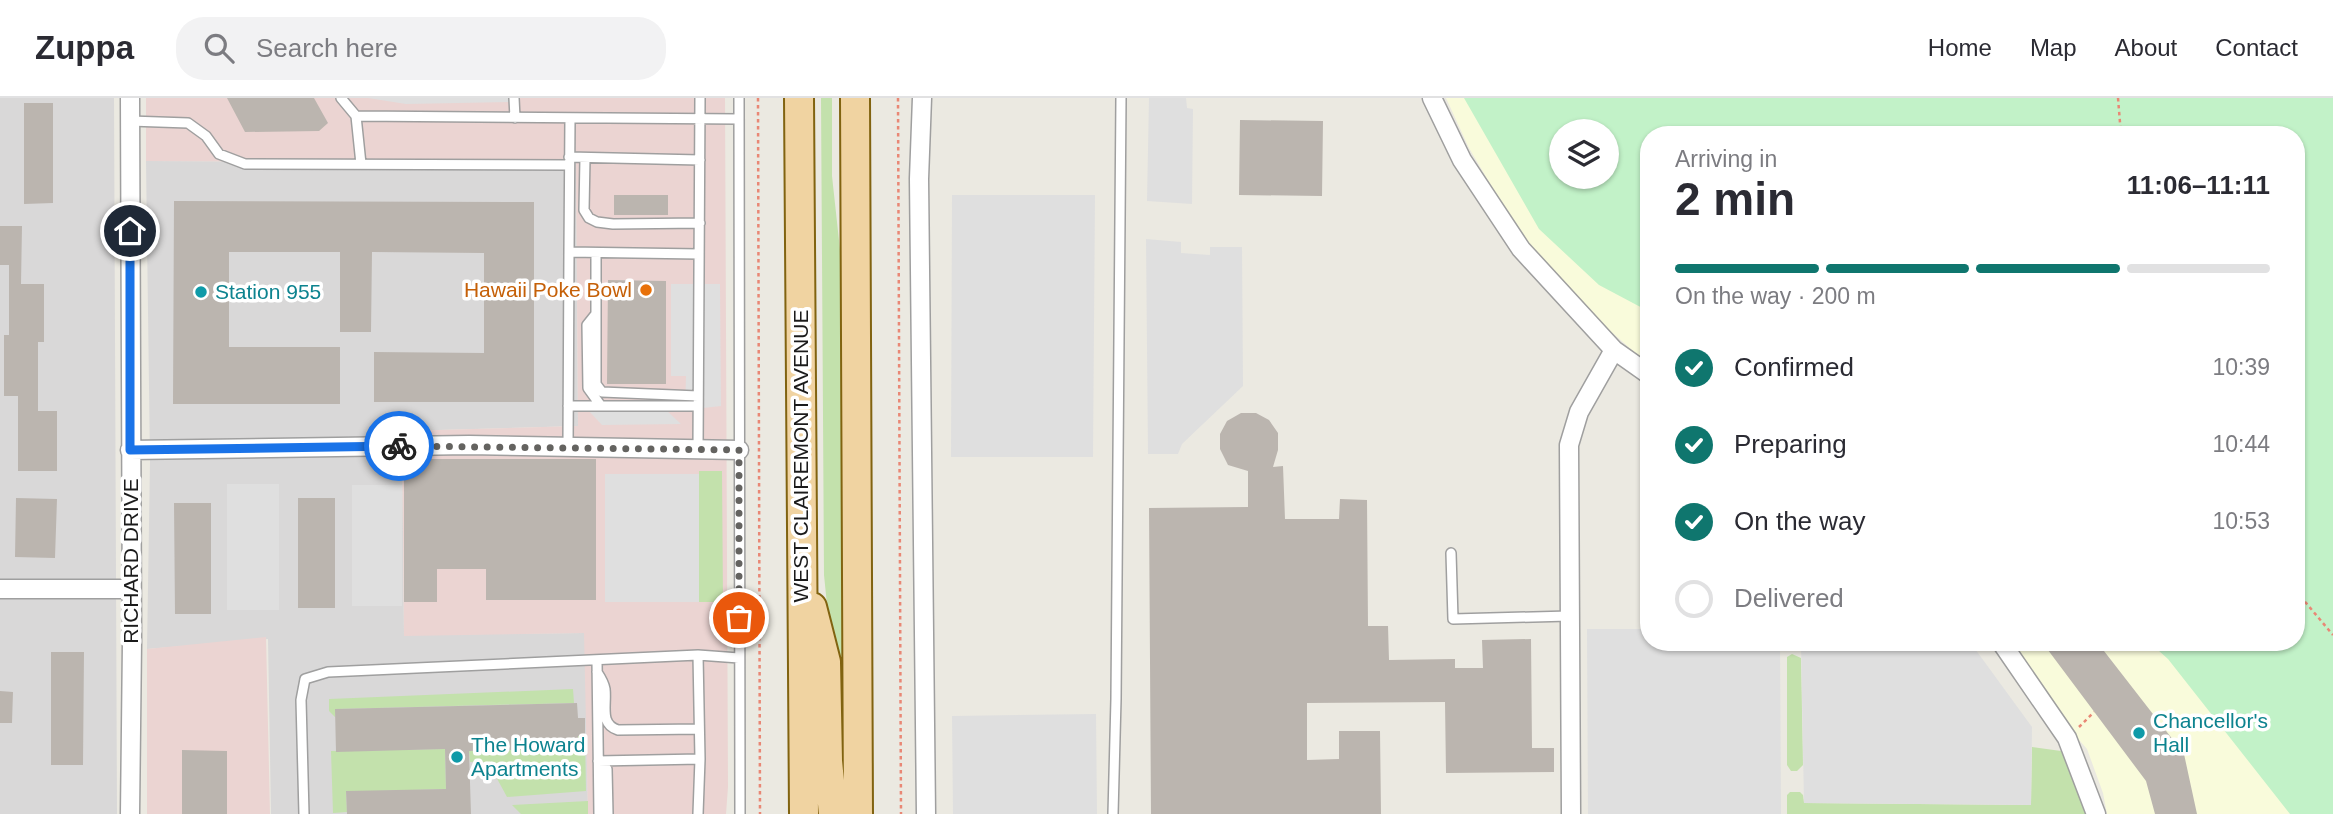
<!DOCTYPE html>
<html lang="en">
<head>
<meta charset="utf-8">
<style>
	:root { --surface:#fff; --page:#f2f2f3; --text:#2b2b33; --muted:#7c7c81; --line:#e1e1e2; --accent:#0f766e }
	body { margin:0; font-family:Arial,sans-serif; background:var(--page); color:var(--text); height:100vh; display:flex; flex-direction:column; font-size:26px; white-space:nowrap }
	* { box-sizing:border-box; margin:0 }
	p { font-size:23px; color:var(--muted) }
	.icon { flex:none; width:38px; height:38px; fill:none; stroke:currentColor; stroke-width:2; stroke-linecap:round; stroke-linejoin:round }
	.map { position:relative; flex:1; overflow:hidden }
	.sheet { position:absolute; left:1640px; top:28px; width:665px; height:525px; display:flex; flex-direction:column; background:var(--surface); border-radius:28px; box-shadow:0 2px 5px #0004 }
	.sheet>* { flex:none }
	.buttons { position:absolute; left:1549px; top:21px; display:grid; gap:14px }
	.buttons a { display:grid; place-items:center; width:70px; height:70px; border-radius:50%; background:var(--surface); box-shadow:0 2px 5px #0004; font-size:35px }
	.pin { position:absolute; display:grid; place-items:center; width:60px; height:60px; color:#fff; margin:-30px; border:4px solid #fff; border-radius:50%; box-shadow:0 2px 7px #0007 }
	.courier { position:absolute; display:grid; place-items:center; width:70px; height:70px; margin:-35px; border:5px solid #1a73e8; border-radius:50%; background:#fff; color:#222; box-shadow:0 2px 9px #0007 }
	.head em { font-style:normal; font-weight:600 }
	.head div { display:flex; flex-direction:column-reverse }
	.head { display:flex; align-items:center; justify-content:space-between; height:119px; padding:0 35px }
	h1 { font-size:46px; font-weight:600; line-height:52px }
	.bar { display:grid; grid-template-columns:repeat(4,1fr); gap:10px 7px; align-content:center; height:84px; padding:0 35px }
	.bar i { height:9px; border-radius:5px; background:var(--line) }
	.bar .active { background:var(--accent) }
	.bar p { grid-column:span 4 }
	ol { padding:0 35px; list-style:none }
	li { display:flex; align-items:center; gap:21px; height:77px }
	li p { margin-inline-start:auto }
	li .icon { padding:7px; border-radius:50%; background:var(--accent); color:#fff; stroke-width:4 }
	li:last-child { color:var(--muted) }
	li i { width:38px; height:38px; border:4px solid var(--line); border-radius:50% }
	header { display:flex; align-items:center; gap:42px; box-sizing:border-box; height:98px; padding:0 35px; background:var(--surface); border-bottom:2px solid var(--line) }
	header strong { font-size:33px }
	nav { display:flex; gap:38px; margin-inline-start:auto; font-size:24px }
	.search { width:490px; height:63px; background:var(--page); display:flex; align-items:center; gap:18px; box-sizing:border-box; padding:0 24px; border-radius:28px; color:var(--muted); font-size:26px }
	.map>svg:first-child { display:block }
</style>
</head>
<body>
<header>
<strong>Zuppa</strong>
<div class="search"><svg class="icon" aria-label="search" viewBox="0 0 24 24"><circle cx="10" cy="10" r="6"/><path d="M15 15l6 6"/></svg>Search here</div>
<nav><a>Home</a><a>Map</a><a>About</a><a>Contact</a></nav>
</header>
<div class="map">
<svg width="2333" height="716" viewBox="0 0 2333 716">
	<rect width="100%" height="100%" fill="#ebe9e1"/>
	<path fill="#d9d8d8" d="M 0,0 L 114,0 L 117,716 L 0,716 Z
		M 146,63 L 576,65 L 578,328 L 402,333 L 404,537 L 585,535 L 588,716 L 271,716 L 268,541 L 147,551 L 150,364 Z"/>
	<path fill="#ebd4d2" d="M 146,0 L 725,0 L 728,689 L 726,716 L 588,716 L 584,535 L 404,538 L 402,333 L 578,328 L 576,65 L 146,63 Z
		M 266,539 L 270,716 L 147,716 L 147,551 Z"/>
	<path fill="#f9fbdb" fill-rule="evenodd" d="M 1446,0 L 2333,0 L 2333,716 L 2107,716 L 2103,695 L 2087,651 L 2066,627 L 2035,578 L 2010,544 L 2296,544 L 2296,37 L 1648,37 L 1648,266 L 1591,216 L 1529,146 L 1508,116 L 1469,50 ZM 1561,33 L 1606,33 L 1606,79 L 1561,79 Z"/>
	<path fill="#c3e1ac" d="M 821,0 L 832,0 L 832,78 L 842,170 L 844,648 L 834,648 L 833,566 L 824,477 Z
		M 699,373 L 722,373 L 723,504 L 699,504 Z
		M 1792,556 L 1801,560 L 1803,667 L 1797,673 L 1791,673 L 1787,667 L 1787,559 Z
		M 573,591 L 574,605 L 336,611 L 335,619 L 329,613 L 329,601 Z
		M 578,638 L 585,638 L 586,693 L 507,699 L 488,664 L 470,664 L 469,653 L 578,650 Z
		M 2032,649 L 2061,653 L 2079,691 L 2087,716 L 1787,716 L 1787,697 L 1790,694 L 1800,694 L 1803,697 L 1804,705 L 2031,707 Z
		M 445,651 L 446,691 L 346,694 L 347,714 L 333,715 L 331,653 Z
		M 588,703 L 588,716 L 521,716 L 512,707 Z"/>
	<path fill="#c2f2c8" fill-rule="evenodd" d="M 1464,0 L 2333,0 L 2333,716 L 2290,716 L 2168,561 L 2149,544 L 2296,544 L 2296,37 L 1648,37 L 1648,213 L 1599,187 L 1539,131 ZM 1561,33 L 1606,33 L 1606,79 L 1561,79 Z"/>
	<path fill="#dfdfdf" d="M 368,0 L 512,0 L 512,4 L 406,6 Z
		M 1149,0 L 1186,0 L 1187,10 L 1193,11 L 1192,106 L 1147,103 Z
		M 952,97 L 1095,97 L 1093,359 L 951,359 Z
		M 1146,141 L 1181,144 L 1181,155 L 1210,157 L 1210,149 L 1242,149 L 1243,288 L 1182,346 L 1178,356 L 1148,356 Z
		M 671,186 L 720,186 L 721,308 L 685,312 L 686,278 L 671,278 Z
		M 587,311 L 666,312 L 681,326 L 602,327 Z
		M 605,376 L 699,376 L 699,504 L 605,504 Z
		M 227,386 L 279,386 L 279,512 L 227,512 Z
		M 352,387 L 402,387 L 402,508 L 352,508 Z
		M 1587,531 L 1648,531 L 1648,544 L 1780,544 L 1781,716 L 1588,716 Z
		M 1801,544 L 1970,544 L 2032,629 L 2031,707 L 1804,705 Z
		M 1096,616 L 1097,716 L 953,716 L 952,618 Z"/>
	<path fill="#bbb5af" d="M 227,0 L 314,0 L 328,25 L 319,33 L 245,34 Z
		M 24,5 L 53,5 L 53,105 L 24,106 Z
		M 1240,22 L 1323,23 L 1322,98 L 1239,97 Z
		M 614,97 L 668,97 L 668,117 L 614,117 Z
		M 174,103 L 534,104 L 534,304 L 374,304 L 374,254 L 484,255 L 484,155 L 372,154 L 371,234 L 340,234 L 340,154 L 229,154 L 229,249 L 340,249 L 340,306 L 173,306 Z
		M 0,128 L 22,128 L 21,186 L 44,186 L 44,244 L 38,244 L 38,313 L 57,313 L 57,373 L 18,373 L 18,298 L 4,298 L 4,237 L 9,237 L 9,167 L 0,167 Z
		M 608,182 L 666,183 L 666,286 L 607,286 Z
		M 1241,315 L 1256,315 L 1269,322 L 1278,335 L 1278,352 L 1273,369 L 1283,368 L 1285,421 L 1339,421 L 1340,401 L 1367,402 L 1368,528 L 1388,528 L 1389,562 L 1455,561 L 1455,570 L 1483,570 L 1482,542 L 1531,541 L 1532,650 L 1554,650 L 1554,674 L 1446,675 L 1445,604 L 1307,605 L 1307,662 L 1339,661 L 1339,633 L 1380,633 L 1381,716 L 1151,716 L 1149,410 L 1248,409 L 1248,373 L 1228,367 L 1220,351 L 1220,336 L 1227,323 Z
		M 404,361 L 596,361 L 596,502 L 486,502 L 486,471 L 437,471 L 437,504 L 404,504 Z
		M 16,400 L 57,401 L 55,460 L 15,459 Z
		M 298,400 L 335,400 L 335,510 L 298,510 Z
		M 174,405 L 211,405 L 211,516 L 175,516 Z
		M 2042,544 L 2097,544 L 2184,656 L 2197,716 L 2155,716 L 2146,683 Z
		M 51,554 L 84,554 L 83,667 L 51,667 Z
		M 0,593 L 13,594 L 12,625 L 0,625 Z
		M 577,605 L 578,620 L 585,620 L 585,638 L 578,638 L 578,650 L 469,653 L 471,716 L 347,716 L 346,693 L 446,691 L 445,651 L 336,654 L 335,611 Z
		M 182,652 L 227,653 L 227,716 L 182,716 Z"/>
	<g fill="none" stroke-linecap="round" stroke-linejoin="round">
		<defs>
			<path id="lane" d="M 341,0 L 356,18 L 361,66
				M 514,0 L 515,20
				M 739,0 L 740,716
				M 356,18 L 739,21
				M 570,20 L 569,154 L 699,156
				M 130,23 L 188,25 L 206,38 L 219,56 L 245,66 L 569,67
				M 569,59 L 700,62
				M 585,60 L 584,112 L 589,120 L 597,124 L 613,126 L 700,125
				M 596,155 L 596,286 L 602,294 L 698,298
				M 595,217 L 587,227 L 588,290 L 601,308
				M 568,308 L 698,308
				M 568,349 L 569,154
				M 698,351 L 700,0
				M 1451,455 L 1453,521 L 1569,518
				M 597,563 L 599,716
				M 597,574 C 601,580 604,585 605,591 C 607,607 599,626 618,632 L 699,631
				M 598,663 L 700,661
				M 598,663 L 607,671 L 608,716
				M 304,716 L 301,602 L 305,581 L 328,574 L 698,557 L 739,560
				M 698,716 L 700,661 L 698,557
				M 1113,716 L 1116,601 L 1121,0"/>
			<path id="street" d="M 922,0 L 919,81 L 926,716
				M 1432,0 L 1462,62 L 1521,151 L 1614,252 L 1648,276
				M 130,352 L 469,347 L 739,352
				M 0,491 L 130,491
				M 2001,544 L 2067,640 L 2096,716
				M 130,716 L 132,544 L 130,0
				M 1571,716 L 1569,347 L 1579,314 L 1614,252"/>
			<path id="primary" d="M 799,0 L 804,716
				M 855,0 L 858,716
				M 812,509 L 826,564 L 828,663 L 833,716"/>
		</defs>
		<use href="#lane" stroke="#9f9f9f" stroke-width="12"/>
		<use href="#street" stroke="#9f9f9f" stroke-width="21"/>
		<use href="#primary" stroke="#816310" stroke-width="32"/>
		<path stroke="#e98775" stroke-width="2.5" stroke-dasharray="3.5 3.5" stroke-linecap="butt" d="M 758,0 L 760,716
			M 898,0 L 901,716
			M 2118,0 L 2121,37
			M 2296,493 L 2333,537
			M 2079,629 L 2094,614"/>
		<use href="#lane" stroke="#fff" stroke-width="9"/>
		<use href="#street" stroke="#fff" stroke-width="18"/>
		<use href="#primary" stroke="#f0d3a1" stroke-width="28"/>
	</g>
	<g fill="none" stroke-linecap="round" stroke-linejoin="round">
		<path stroke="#646360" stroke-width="7" stroke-dasharray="0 12.6" d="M 399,348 L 739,352 L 739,520"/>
		<path stroke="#1a73e8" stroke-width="9" d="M 130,133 L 130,352 L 399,348"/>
	</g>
	<circle fill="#e8710a" stroke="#fff" stroke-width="2.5" cx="646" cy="192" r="7"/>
	<g fill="#0f9aa8" stroke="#fff" stroke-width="2.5">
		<circle cx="201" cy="194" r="7"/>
		<circle cx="2139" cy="635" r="7"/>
		<circle cx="457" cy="659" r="7"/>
	</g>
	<g text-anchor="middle" stroke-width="7" stroke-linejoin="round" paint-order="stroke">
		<g font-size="21" fill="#c56008" stroke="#fff" text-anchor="end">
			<text x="632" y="199">Hawaii Poke Bowl</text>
		</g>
		<g font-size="21" fill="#0d838f" stroke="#fff" text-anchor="start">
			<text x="215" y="201">Station 955</text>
			<text x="2153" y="630">Chancellor's<tspan x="2153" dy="24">Hall</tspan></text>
			<text x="471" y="654">The Howard<tspan x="471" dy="24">Apartments</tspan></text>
		</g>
		<g font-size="21" fill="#1b1b1b" stroke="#fff">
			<text transform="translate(801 358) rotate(-90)" y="7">WEST CLAIREMONT AVENUE</text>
			<text transform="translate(131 463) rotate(-90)" y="7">RICHARD DRIVE</text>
		</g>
	</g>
</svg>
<div class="buttons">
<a><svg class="icon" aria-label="layers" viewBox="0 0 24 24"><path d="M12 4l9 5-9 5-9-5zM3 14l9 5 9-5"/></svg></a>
</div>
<div class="pin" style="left:739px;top:520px;background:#ea580c"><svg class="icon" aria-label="bag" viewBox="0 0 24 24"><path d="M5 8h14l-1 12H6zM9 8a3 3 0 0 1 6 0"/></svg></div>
<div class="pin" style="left:130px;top:133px;background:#1f2937"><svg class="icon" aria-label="home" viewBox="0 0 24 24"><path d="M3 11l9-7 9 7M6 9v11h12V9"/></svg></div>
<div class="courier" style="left:399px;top:348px"><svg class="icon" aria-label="bike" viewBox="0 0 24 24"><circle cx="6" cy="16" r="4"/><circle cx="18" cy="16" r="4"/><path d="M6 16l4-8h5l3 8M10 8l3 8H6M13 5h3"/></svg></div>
<section class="sheet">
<div class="head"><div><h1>2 min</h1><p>Arriving in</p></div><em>11:06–11:11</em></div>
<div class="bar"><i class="active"></i><i class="active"></i><i class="active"></i><i></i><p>On the way · 200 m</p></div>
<ol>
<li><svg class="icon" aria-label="check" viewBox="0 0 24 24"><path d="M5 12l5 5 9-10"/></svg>Confirmed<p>10:39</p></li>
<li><svg class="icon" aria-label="check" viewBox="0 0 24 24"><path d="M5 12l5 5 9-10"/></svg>Preparing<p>10:44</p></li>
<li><svg class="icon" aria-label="check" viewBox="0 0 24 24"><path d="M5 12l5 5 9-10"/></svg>On the way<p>10:53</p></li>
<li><i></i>Delivered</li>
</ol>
</section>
</div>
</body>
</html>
